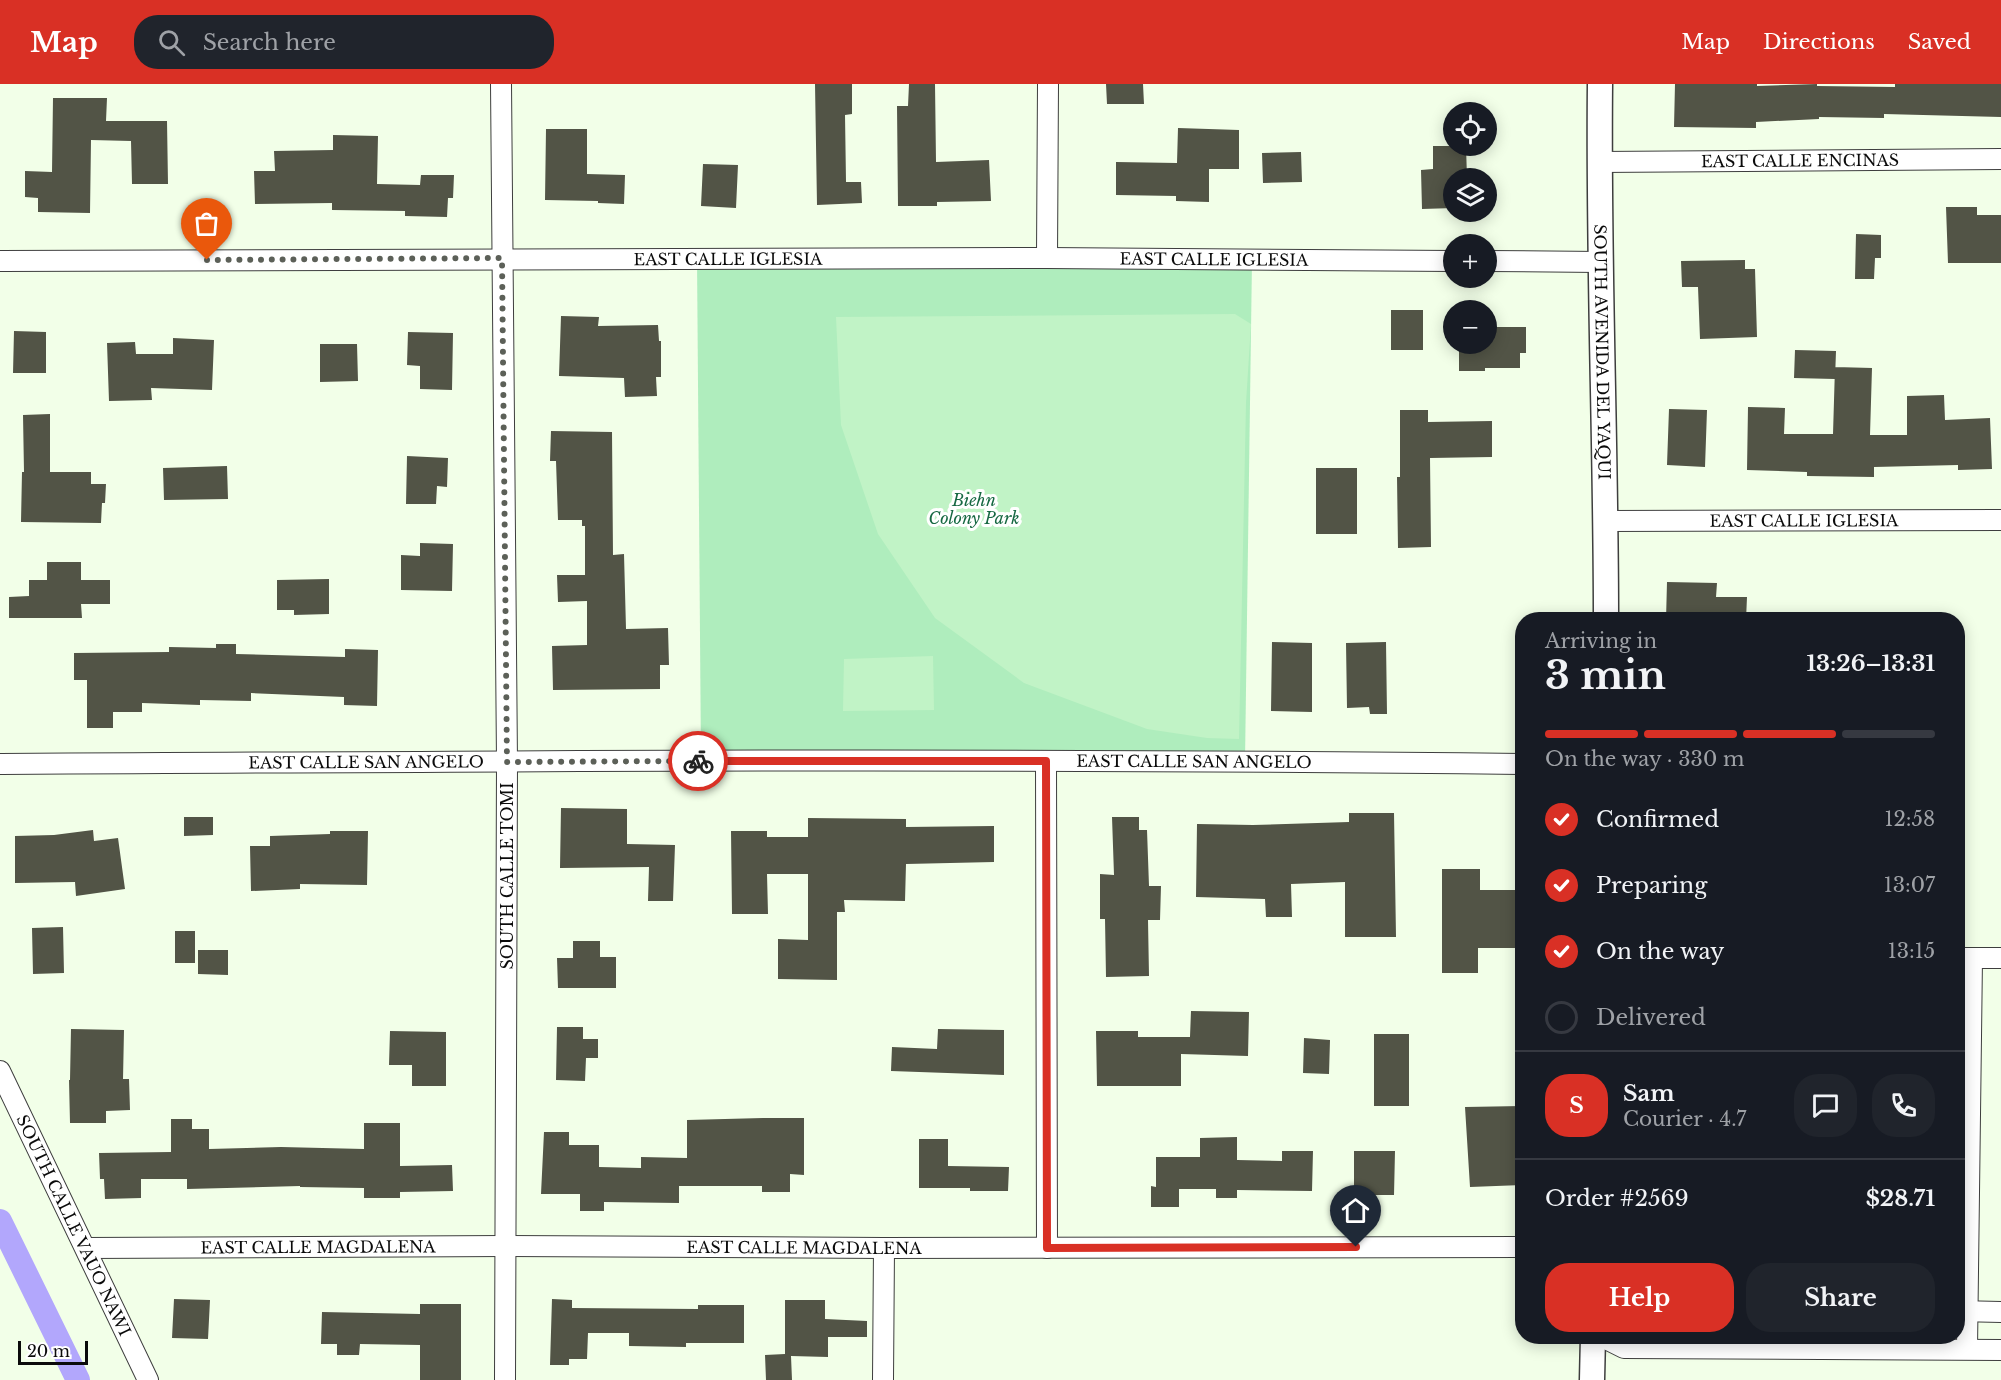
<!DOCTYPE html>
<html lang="en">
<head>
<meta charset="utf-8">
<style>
	:root { --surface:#171b24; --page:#20242c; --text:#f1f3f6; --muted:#9ea1a6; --line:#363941; --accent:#d93025 }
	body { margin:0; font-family:"Libre Baskerville",serif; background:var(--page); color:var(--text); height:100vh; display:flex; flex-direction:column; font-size:22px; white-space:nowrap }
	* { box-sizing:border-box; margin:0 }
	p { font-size:20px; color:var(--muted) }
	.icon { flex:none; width:33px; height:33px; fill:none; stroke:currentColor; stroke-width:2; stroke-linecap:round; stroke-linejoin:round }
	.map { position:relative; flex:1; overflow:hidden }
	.details { position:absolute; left:1515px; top:528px; width:450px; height:732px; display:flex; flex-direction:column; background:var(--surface); border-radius:24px; box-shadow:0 3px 15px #0003 }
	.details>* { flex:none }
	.controls { position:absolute; left:1443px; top:18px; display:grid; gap:12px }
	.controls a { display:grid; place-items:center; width:54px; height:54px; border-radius:50%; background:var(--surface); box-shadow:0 3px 15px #0003; font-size:30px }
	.scale { position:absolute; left:18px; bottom:15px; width:70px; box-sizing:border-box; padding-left:6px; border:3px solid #0b0b0b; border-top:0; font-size:16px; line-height:21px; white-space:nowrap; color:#0b0b0b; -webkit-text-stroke:4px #fff; paint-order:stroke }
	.pin { position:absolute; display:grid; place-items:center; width:51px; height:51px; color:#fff; margin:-62px -26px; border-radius:50% 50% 50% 0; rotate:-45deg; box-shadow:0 0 6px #0007 }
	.pin .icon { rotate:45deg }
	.courier { position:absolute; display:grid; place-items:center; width:60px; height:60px; margin:-30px; border:4px solid #d93025; border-radius:50%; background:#fff; color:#222; box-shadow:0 2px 8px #0007 }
	.summary em { font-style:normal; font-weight:800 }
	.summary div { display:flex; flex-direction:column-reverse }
	.summary { display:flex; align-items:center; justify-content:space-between; height:102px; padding:0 30px }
	h1 { font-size:39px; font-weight:800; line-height:45px }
	.bar { display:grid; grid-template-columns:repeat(4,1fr); gap:9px 6px; align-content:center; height:72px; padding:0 30px }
	.bar i { height:8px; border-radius:4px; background:var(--line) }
	.bar .active { background:var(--accent) }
	.bar p { grid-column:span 4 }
	.line { display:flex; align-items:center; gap:15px; padding:0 30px; border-top:2px solid var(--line) }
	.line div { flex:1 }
	.round { display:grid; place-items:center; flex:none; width:63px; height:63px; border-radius:24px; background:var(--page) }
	ol { padding:0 30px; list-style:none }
	li { display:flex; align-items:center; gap:18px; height:66px }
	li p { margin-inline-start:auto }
	li .icon { padding:6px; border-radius:50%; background:var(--accent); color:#fff; stroke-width:4 }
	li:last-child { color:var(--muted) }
	li i { width:33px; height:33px; border:3px solid var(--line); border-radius:50% }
	.primary-button { display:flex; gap:12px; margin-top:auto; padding:12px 30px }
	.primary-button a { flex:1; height:69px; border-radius:24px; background:var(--accent); color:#fff; font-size:24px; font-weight:800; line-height:69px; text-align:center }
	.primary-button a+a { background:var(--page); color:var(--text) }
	header { display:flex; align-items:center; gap:36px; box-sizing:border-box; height:84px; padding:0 30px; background:var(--accent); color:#fff }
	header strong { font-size:28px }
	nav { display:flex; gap:33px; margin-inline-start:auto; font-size:21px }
	.search { width:420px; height:54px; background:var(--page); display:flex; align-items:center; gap:15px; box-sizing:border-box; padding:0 21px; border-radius:24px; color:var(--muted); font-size:22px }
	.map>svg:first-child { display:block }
</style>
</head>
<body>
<header>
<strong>Map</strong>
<div class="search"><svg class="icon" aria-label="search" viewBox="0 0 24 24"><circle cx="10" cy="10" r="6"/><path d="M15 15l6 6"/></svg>Search here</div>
<nav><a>Map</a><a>Directions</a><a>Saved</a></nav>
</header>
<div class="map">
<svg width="2001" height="1296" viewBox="0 0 2001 1296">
	<rect width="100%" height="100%" fill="#f2ffe8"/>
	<path fill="#afedbd" d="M 697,174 L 1252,176 L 1245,677 L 701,677 Z"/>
	<path fill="#c1f3c6" d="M 1235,230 L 1251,240 L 1246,319 L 1239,655 L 1207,654 L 1147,645 L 1024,599 L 935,534 L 878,450 L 841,341 L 836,233 Z
		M 933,572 L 934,626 L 843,627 L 844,575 Z"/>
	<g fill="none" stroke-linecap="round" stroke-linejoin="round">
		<path stroke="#b2a7fc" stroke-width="24" d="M 0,1137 L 78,1296"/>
	</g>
	<path fill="#525446" d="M 815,0 L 852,0 L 852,30 L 845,31 L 846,98 L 861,98 L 862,119 L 817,121 Z
		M 909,0 L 935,0 L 936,78 L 989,76 L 991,117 L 937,118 L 937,122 L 898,122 L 897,22 L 908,22 Z
		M 1106,0 L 1143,0 L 1144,20 L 1107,20 Z
		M 1675,0 L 1757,0 L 1757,2 L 1817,0 L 1817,2 L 1895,3 L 1895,0 L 2001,0 L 2001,33 L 1884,30 L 1884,34 L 1819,33 L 1819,35 L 1756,38 L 1756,44 L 1674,43 Z
		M 53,14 L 107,14 L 106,37 L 167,37 L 168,100 L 132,100 L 131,57 L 91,56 L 90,129 L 38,128 L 38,114 L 25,113 L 25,87 L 52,88 Z
		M 1178,44 L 1239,46 L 1239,85 L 1209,85 L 1209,118 L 1176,117 L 1176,112 L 1116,111 L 1116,78 L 1177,79 Z
		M 546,45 L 587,45 L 587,90 L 625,91 L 624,120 L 598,119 L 598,117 L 545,116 Z
		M 333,51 L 378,52 L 377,100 L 420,101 L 421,91 L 454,91 L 453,114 L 448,114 L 447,133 L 405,132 L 405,127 L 332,126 L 332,119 L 255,120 L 254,87 L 275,87 L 274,67 L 333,66 Z
		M 1433,62 L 1466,62 L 1467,94 L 1454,94 L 1454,124 L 1422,125 L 1421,86 L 1433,85 Z
		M 1301,68 L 1302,98 L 1263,99 L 1262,69 Z
		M 703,80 L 738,81 L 736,124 L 701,122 Z
		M 1946,123 L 1977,123 L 1977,131 L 2001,131 L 2001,179 L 1948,179 Z
		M 1856,150 L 1881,151 L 1881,174 L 1875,174 L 1874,195 L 1855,195 Z
		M 1745,176 L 1745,185 L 1755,185 L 1757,253 L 1700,255 L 1698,203 L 1682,203 L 1681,177 Z
		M 1391,226 L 1423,226 L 1423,266 L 1391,266 Z
		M 561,232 L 599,233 L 598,242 L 658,241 L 659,257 L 661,257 L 661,293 L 656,293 L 657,312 L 625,313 L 624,294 L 559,292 Z
		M 1486,243 L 1526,243 L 1526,269 L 1520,269 L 1520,284 L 1485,284 L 1485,287 L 1459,287 L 1459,260 L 1486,260 Z
		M 14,247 L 46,248 L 46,289 L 13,289 Z
		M 408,248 L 453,249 L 452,306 L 420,305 L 420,282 L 407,281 Z
		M 173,254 L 214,256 L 212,306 L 151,304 L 152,316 L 109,317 L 107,259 L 135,258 L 136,270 L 173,270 Z
		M 320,260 L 357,260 L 358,297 L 320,298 Z
		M 1795,266 L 1836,267 L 1835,295 L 1794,294 Z
		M 1835,283 L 1872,284 L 1870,351 L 1907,351 L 1907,312 L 1944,311 L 1945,336 L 1990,334 L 1992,385 L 1958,386 L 1958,381 L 1874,383 L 1874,393 L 1807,392 L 1807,388 L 1747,386 L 1748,323 L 1785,324 L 1784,350 L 1833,350 Z
		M 1669,325 L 1707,326 L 1705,383 L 1667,381 Z
		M 1400,326 L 1428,326 L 1428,338 L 1492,337 L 1492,373 L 1430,374 L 1431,463 L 1398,464 L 1397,393 L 1400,393 Z
		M 50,330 L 50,388 L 91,388 L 91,400 L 106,400 L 105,419 L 102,419 L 101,439 L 21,438 L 22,388 L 24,388 L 23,331 Z
		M 551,347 L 612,348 L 613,471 L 624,470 L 626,545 L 668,544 L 669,581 L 660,581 L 660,605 L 553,606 L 552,562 L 587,561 L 587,517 L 558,518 L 557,491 L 585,491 L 585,442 L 582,442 L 582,436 L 558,436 L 556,377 L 550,377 Z
		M 407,372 L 448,374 L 447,403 L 437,402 L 436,420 L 406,420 Z
		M 227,382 L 228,415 L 164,416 L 163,384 Z
		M 1316,384 L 1357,384 L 1357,450 L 1316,450 Z
		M 420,459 L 453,460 L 452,507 L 401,506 L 401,471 L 420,472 Z
		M 47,478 L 81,478 L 81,496 L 110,496 L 110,520 L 81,520 L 82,534 L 9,534 L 9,513 L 29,512 L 29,496 L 47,496 Z
		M 329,495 L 329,530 L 294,531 L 294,526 L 277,526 L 277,496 Z
		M 1667,498 L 1717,499 L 1716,513 L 1747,513 L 1746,536 L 1666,536 Z
		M 1272,558 L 1312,559 L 1312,628 L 1271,627 Z
		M 1386,558 L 1387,630 L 1370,630 L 1369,623 L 1347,624 L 1346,559 Z
		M 216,560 L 236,560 L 236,570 L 345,573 L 345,565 L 378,566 L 377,622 L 344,621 L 344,613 L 251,609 L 251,617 L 200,616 L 200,621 L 142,619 L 142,628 L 113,628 L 113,644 L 87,644 L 87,596 L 74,596 L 74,569 L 169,568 L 169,563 L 216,564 Z
		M 561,724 L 627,725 L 627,760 L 675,761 L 673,817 L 648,817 L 649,783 L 560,784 Z
		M 1349,729 L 1394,729 L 1396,853 L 1345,853 L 1345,798 L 1291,800 L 1292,833 L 1266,833 L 1265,815 L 1196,813 L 1197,740 L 1253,741 L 1349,738 Z
		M 184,733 L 213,733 L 213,751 L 184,752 Z
		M 1112,733 L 1139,733 L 1139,746 L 1147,746 L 1149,802 L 1161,802 L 1160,836 L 1148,836 L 1149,892 L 1106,893 L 1105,835 L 1100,835 L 1100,790 L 1114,791 Z
		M 808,734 L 906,735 L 906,743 L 994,742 L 994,778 L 906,780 L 905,817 L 844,816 L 845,828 L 837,828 L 837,896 L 778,895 L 778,855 L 808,856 L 808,790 L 767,790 L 768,830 L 732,830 L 731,747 L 767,747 L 767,753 L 808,753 Z
		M 93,746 L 94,757 L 118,754 L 125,805 L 76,812 L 75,798 L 15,799 L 15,752 L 54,751 Z
		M 330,747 L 368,747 L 367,801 L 300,800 L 300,805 L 251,807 L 250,762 L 270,762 L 270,752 L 330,750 Z
		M 1442,785 L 1480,785 L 1480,806 L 1522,806 L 1522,864 L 1478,864 L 1478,889 L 1442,889 Z
		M 63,843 L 64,889 L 33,890 L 32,844 Z
		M 175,847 L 195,847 L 195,879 L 175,879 Z
		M 573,857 L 600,857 L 600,873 L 616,873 L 616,904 L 558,904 L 557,874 L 573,874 Z
		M 198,866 L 228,866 L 228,891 L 198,890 Z
		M 1191,927 L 1249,928 L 1248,972 L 1181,970 L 1181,1002 L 1097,1002 L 1096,947 L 1138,947 L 1138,953 L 1190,953 Z
		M 557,943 L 583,943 L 583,955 L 598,955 L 598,974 L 586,974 L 585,997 L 556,996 Z
		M 71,945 L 124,946 L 123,995 L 129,995 L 130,1026 L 106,1027 L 106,1039 L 70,1039 L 69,996 L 70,996 Z
		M 938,945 L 1004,946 L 1004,991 L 891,987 L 892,963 L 937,965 Z
		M 390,947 L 446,948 L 446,1002 L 412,1002 L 412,981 L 389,981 Z
		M 1374,950 L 1409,950 L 1409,1022 L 1374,1022 Z
		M 1304,954 L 1330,956 L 1329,990 L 1303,989 Z
		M 1522,1022 L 1522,1101 L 1470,1103 L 1465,1023 Z
		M 763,1034 L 804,1034 L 804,1091 L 790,1090 L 790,1108 L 762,1108 L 762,1102 L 679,1102 L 679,1119 L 604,1118 L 604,1127 L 580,1127 L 580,1110 L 541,1110 L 544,1048 L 569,1048 L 569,1061 L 599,1061 L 599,1083 L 641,1084 L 641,1073 L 687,1074 L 687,1036 Z
		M 171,1035 L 192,1035 L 192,1045 L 209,1045 L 209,1065 L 281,1063 L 364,1065 L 364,1039 L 400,1039 L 400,1082 L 452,1081 L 453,1107 L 400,1108 L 400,1114 L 364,1114 L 364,1104 L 300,1103 L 300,1102 L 187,1105 L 187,1095 L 141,1095 L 141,1114 L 105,1115 L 104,1095 L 100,1095 L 99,1069 L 171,1068 Z
		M 1237,1053 L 1237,1076 L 1282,1077 L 1282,1067 L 1313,1067 L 1312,1107 L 1237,1106 L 1237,1114 L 1216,1114 L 1216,1105 L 1179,1105 L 1179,1123 L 1151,1123 L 1151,1102 L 1156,1103 L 1156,1073 L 1200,1073 L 1200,1054 Z
		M 919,1055 L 948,1055 L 948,1082 L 1009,1083 L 1008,1107 L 970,1107 L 970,1104 L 919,1104 Z
		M 1354,1067 L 1395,1067 L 1394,1111 L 1354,1111 Z
		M 174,1215 L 210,1216 L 208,1255 L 172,1254 Z
		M 552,1215 L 572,1216 L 572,1224 L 698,1225 L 698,1221 L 744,1221 L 744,1259 L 686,1259 L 686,1263 L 629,1262 L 629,1249 L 588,1249 L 587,1275 L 569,1275 L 569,1281 L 550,1281 Z
		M 785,1216 L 825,1216 L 825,1235 L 867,1237 L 867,1253 L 828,1253 L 828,1273 L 791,1272 L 792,1296 L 766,1296 L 765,1271 L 785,1270 Z
		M 420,1220 L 461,1220 L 461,1296 L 420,1296 L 420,1261 L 360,1260 L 359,1271 L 337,1271 L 337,1260 L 321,1260 L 322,1228 L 420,1230 Z"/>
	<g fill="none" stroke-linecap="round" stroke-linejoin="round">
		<defs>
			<g id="minor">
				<path d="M 501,0 L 507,678 L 505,1296"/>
				<path id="s1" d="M 1599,78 L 2001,75"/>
				<path d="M 1047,174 L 1048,0"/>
				<path id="s2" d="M 0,177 L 1047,174 L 1454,177"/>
				<path d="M 1486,177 L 1600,178"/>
				<path id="s3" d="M 1606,437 L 2001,436"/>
				<path d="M 1046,677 L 1047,1164"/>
				<path id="s4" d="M 0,680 C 508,677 1015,674 1522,680"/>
				<path d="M 1958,874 L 2001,874"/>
				<path id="s5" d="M 0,987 L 148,1296"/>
				<path id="s6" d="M 86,1164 L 505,1162 L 884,1164 L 1522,1163"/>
				<path d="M 1958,1227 L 2001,1228"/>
				<path d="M 1600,1252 L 1624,1264 L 2001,1266"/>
				<path d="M 1967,1265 L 1972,874"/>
				<path d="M 883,1296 L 884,1164"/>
			</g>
			<g id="tertiary">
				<path id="s7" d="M 1600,0 C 1598,179 1606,357 1606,536"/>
				<path d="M 1592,1296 L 1593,1252"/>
			</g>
		</defs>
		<use href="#minor" stroke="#3e3e3e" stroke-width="22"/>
		<use href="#tertiary" stroke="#3e3e3e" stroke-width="27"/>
		<use href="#minor" stroke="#fff" stroke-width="20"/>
		<use href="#tertiary" stroke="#fff" stroke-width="24"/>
	</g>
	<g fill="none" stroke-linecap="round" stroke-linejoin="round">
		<path stroke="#5c6058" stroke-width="6" stroke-dasharray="0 10.8" d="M 207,176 L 502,174 L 507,678 L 698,677"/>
		<path stroke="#d93025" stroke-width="8" d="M 698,677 L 1046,677 L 1047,1164 L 1356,1163"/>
	</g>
	<g text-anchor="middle" stroke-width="6" stroke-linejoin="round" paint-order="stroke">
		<g font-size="16" fill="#0b0b0b" stroke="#fff">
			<text dy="6" stroke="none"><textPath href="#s1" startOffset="201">EAST CALLE ENCINAS</textPath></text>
			<text dy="6" stroke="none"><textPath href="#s2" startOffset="728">EAST CALLE IGLESIA</textPath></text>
			<text dy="6" stroke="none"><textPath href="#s2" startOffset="1214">EAST CALLE IGLESIA</textPath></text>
			<text dy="6" stroke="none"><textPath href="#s7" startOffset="268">SOUTH AVENIDA DEL YAQUI</textPath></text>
			<text dy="6" stroke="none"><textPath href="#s3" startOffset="198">EAST CALLE IGLESIA</textPath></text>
			<text dy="6" stroke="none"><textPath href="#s4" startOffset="1194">EAST CALLE SAN ANGELO</textPath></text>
			<text dy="6" stroke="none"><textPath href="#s4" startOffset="366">EAST CALLE SAN ANGELO</textPath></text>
			<text transform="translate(507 792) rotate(-90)" y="6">SOUTH CALLE TOMI</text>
			<text dy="6" stroke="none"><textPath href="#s5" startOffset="171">SOUTH CALLE VAUO NAWI</textPath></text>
			<text dy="6" stroke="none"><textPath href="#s6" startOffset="232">EAST CALLE MAGDALENA</textPath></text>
			<text dy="6" stroke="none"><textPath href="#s6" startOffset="718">EAST CALLE MAGDALENA</textPath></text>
		</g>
		<g font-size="16" font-style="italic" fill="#166842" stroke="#fff">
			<text x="974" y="422">Biehn<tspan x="974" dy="18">Colony Park</tspan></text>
		</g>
	</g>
</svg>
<div class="controls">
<a><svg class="icon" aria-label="locate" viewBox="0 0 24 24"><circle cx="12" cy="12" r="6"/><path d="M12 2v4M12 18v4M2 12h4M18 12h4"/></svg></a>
<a><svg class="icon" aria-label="layers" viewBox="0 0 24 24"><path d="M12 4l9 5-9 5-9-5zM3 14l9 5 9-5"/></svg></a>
<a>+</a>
<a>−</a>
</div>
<div class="scale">20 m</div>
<div class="pin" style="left:207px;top:176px;background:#ea580c"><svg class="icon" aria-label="bag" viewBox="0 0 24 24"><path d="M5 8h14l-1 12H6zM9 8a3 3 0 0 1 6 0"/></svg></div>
<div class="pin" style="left:1356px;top:1163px;background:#1f2937"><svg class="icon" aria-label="home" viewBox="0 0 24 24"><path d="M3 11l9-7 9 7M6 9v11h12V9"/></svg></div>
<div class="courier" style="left:698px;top:677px"><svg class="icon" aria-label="bike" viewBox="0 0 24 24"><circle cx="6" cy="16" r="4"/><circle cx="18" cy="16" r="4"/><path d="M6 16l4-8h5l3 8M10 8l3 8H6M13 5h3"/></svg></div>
<section class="details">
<div class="summary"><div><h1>3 min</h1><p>Arriving in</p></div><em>13:26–13:31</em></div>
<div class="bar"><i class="active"></i><i class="active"></i><i class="active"></i><i></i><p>On the way · 330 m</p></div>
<ol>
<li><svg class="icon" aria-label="check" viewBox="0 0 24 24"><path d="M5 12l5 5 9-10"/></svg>Confirmed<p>12:58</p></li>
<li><svg class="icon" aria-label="check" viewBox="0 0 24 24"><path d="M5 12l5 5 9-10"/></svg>Preparing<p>13:07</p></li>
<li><svg class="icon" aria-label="check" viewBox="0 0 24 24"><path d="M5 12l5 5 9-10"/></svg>On the way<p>13:15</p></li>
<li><i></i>Delivered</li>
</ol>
<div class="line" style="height:108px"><b class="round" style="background:var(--accent);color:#fff">S</b><div><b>Sam</b><p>Courier · 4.7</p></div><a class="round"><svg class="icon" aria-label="chat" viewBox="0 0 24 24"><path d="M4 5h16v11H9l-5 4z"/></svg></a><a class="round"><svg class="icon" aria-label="phone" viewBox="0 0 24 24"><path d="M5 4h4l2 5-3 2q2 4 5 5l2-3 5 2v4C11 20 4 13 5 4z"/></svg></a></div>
<div class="line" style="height:78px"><div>Order #2569</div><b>$28.71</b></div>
<div class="primary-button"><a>Help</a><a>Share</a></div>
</section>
</div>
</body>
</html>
